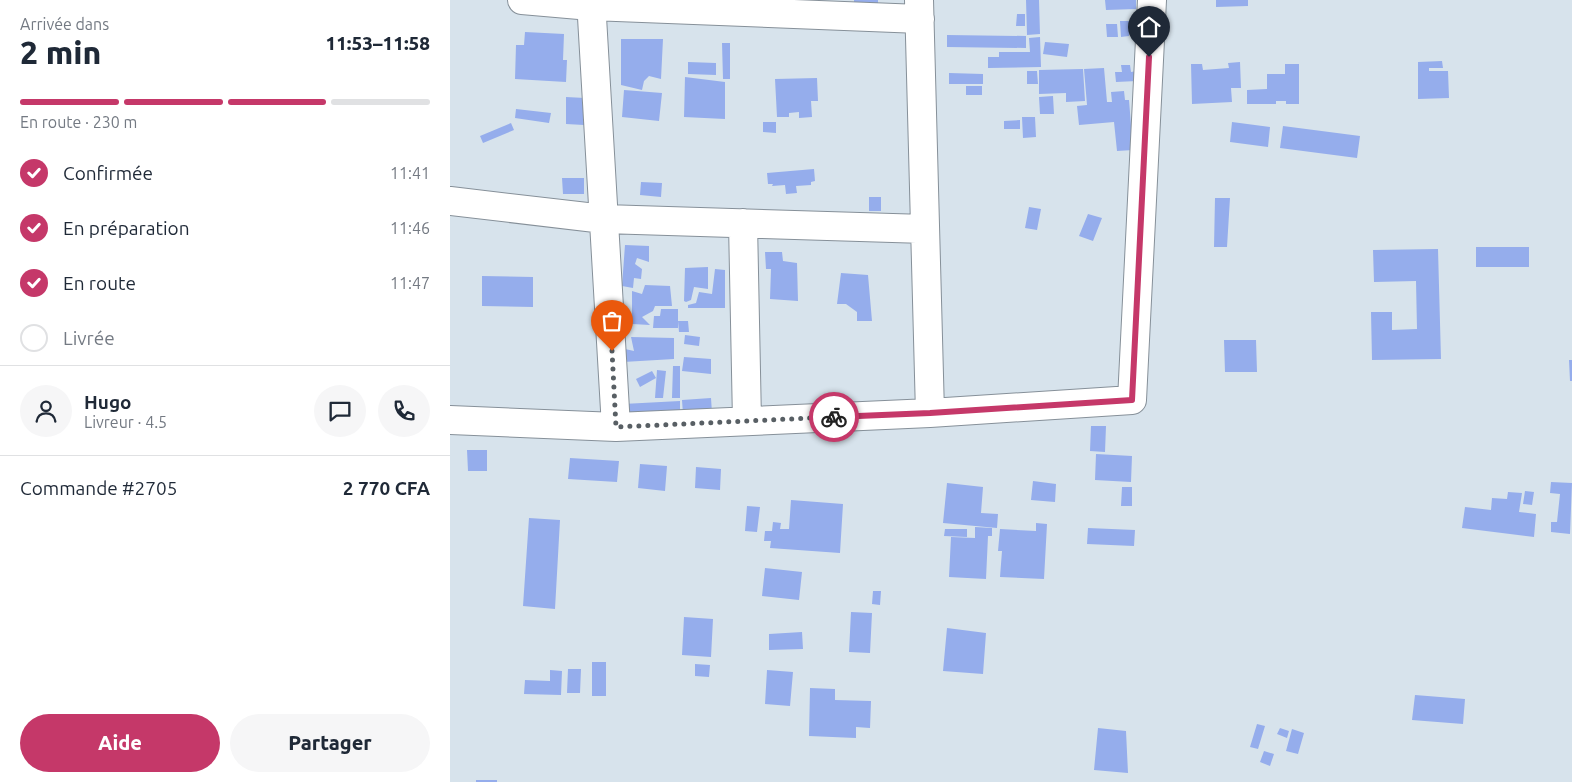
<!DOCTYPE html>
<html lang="fr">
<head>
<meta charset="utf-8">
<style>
	:root { --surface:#fff; --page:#f6f6f7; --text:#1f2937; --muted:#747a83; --line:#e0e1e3; --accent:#c53869 }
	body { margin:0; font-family:Ubuntu,sans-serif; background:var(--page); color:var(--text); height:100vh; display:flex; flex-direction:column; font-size:19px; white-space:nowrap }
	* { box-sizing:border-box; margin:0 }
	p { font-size:16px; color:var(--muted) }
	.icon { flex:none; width:28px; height:28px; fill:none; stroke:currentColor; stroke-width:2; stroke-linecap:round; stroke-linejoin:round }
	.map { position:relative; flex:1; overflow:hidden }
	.side { display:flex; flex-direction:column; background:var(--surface); width:450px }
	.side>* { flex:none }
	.pin { position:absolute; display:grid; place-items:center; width:42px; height:42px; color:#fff; margin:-51px -21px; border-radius:50% 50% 50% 0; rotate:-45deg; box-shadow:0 0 5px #0007 }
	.pin .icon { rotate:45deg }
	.courier { position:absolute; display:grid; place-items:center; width:50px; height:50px; margin:-25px; border:4px solid #c53869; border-radius:50%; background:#fff; color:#222; box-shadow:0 1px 6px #0007 }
	.headline em { font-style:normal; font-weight:800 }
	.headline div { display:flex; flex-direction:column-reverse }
	.headline { display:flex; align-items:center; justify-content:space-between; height:85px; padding:0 20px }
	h1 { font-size:32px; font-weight:800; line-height:38px }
	.bar { display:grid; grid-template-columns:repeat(4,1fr); gap:8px 5px; align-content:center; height:60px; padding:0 20px }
	.bar i { height:6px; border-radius:4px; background:var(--line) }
	.bar .on { background:var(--accent) }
	.bar p { grid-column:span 4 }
	.line { display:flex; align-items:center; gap:12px; padding:0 20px; border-top:1px solid var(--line) }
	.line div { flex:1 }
	.round { display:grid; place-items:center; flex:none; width:52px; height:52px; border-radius:26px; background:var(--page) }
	ol { padding:0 20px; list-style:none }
	li { display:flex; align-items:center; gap:15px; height:55px }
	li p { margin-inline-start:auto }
	li .icon { padding:5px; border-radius:50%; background:var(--accent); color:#fff; stroke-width:4 }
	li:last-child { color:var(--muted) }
	li i { width:28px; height:28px; border:2px solid var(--line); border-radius:50% }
	.button { display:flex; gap:10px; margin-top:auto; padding:10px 20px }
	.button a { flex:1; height:58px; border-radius:30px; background:var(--accent); color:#fff; font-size:20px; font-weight:800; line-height:58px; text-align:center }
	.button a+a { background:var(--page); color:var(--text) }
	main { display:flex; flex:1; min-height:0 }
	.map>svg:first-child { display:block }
</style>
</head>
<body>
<main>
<section class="side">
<div class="headline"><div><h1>2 min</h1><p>Arrivée dans</p></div><em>11:53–11:58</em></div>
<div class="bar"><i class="on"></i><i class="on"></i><i class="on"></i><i></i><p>En route · 230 m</p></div>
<ol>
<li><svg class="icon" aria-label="check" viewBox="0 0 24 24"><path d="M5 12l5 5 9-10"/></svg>Confirmée<p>11:41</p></li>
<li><svg class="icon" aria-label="check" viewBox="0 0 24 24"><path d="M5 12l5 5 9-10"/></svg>En préparation<p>11:46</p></li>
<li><svg class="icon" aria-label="check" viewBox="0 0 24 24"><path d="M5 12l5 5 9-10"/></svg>En route<p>11:47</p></li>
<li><i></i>Livrée</li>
</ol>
<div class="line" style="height:90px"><a class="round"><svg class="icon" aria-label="person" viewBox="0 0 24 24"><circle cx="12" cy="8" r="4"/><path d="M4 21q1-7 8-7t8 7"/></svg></a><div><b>Hugo</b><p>Livreur · 4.5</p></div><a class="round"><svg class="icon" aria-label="chat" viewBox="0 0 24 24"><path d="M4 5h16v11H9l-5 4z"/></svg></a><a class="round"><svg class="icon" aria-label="phone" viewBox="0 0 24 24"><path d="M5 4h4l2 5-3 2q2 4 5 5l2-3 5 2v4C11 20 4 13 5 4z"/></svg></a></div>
<div class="line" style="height:65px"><div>Commande #2705</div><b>2 770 CFA</b></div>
<div class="button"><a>Aide</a><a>Partager</a></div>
</section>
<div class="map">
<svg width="1122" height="782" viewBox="0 0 1122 782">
	<rect width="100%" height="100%" fill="#d7e3ec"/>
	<path fill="#95adec" d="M 404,0 L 428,0 L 428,5 L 404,5 Z
		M 576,0 L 589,0 L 590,34 L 577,35 Z
		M 655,0 L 686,0 L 686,9 L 656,10 Z
		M 766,0 L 798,0 L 798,6 L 766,7 Z
		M 567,14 L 575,14 L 575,26 L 566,26 Z
		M 670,21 L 679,21 L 679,36 L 671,37 Z
		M 656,24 L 667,24 L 668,37 L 657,37 Z
		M 75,32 L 114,34 L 113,60 L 117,60 L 116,82 L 65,79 L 66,45 L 74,45 Z
		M 497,35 L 576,36 L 576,48 L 497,47 Z
		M 590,37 L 591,67 L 538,68 L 538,57 L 549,57 L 549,52 L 580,52 L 579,38 Z
		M 171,39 L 213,39 L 211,79 L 199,76 L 194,81 L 192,90 L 171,85 Z
		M 595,42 L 619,44 L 617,57 L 593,54 Z
		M 272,43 L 280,43 L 280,79 L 273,79 Z
		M 992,61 L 993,68 L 979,68 L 979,71 L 998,71 L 999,98 L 968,99 L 968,62 Z
		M 238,62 L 266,63 L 266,75 L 238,74 Z
		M 790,62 L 791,88 L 781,88 L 782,102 L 742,104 L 741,64 L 752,64 L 753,70 L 779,68 L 778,63 Z
		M 835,64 L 849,64 L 849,104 L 836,104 L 836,101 L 826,101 L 826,104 L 797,104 L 797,90 L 817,89 L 817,74 L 835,74 Z
		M 671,65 L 680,65 L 681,72 L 687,71 L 687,81 L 666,82 L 665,72 L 672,72 Z
		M 654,68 L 657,102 L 662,102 L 661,92 L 674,91 L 675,100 L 679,100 L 683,150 L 667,151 L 664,122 L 629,125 L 627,106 L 637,105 L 634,69 Z
		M 633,69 L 635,101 L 616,102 L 616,93 L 589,94 L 589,70 Z
		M 577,71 L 587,71 L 588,84 L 577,84 Z
		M 499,73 L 533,74 L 533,84 L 499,84 Z
		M 235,77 L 275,82 L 275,119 L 234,117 Z
		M 367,78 L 368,101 L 361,101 L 362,117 L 349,118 L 349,112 L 339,113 L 339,117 L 327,117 L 325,79 Z
		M 516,86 L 532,86 L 532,95 L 516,95 Z
		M 174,90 L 212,93 L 209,121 L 172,117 Z
		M 603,96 L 604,114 L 590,114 L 589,97 Z
		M 116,97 L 135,98 L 134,125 L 116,124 Z
		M 66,109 L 101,113 L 99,123 L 65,118 Z
		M 572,117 L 585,117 L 586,137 L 573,138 Z
		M 570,120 L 570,129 L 554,129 L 554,121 Z
		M 313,122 L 326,122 L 326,133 L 313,132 Z
		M 782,122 L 820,127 L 818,147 L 780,142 Z
		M 61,123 L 64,130 L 33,143 L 30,136 Z
		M 833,126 L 910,136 L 907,158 L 830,148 Z
		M 364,169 L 365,181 L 361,182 L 361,185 L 346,186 L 347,193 L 336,194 L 335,185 L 322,186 L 323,184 L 318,184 L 317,173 Z
		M 112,178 L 134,178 L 134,194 L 113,194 Z
		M 191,182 L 212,183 L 211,197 L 190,195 Z
		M 419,197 L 431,197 L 431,211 L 419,211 Z
		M 765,198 L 780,198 L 777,247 L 764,247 Z
		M 579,207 L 591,209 L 587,230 L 575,228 Z
		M 638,214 L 652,218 L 643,241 L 629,236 Z
		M 175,245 L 199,246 L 199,262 L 187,258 L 185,264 L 192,269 L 191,279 L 184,278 L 183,288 L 172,286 Z
		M 1026,247 L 1079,247 L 1079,267 L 1026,267 Z
		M 988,249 L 991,359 L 922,360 L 921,312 L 942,312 L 942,330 L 967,329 L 966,281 L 924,282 L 923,250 Z
		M 315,252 L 332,252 L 333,261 L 347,263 L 348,301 L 320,299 L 321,269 L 316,269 Z
		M 258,267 L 258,289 L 244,287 L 241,300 L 236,302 L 234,301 L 235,268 Z
		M 265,269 L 275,270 L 275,308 L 238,308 L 238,305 L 246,303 L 249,292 L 262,294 Z
		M 391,273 L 418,275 L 422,321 L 407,321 L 407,312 L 396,304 L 387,304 Z
		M 32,276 L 83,277 L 83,307 L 32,306 Z
		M 195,285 L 220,286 L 222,306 L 205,306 L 203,311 L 192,317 L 200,325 L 182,324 L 182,291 L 192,294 Z
		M 211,309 L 228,309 L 228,328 L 203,328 L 204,316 L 210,316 Z
		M 228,321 L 238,321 L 239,332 L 229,332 Z
		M 235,335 L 250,337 L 249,346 L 234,344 Z
		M 181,337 L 224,338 L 224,359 L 173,362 L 175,349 L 184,351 Z
		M 774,340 L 806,340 L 807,372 L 775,372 Z
		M 234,357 L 261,359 L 261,374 L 232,371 Z
		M 1119,360 L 1122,360 L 1122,381 L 1120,381 Z
		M 223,366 L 230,366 L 230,398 L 222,398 Z
		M 207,370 L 216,371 L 213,398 L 205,398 Z
		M 202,371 L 206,378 L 190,387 L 186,379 Z
		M 261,398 L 262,413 L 233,414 L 232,400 Z
		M 230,401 L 230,414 L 174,417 L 173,404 Z
		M 641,426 L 656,426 L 655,452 L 640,451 Z
		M 17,450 L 37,450 L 37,471 L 18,471 Z
		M 646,454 L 682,456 L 681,482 L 645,480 Z
		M 120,458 L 169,461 L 167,482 L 118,479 Z
		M 190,464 L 217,466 L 215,491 L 188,488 Z
		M 246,467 L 271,469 L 270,490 L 245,488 Z
		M 583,481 L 606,484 L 605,502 L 581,500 Z
		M 1101,482 L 1122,483 L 1120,534 L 1101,532 L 1101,522 L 1107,522 L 1110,494 L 1100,493 Z
		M 497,483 L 533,487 L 531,513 L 548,514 L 547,528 L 493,523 Z
		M 672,487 L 682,487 L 682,506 L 671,506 Z
		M 1075,491 L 1084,492 L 1082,505 L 1073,504 Z
		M 1058,492 L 1072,493 L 1069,512 L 1086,514 L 1084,537 L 1012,528 L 1015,507 L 1041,510 L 1042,498 L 1057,499 Z
		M 341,500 L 393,504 L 390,553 L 320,548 L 321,541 L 314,541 L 315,531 L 322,531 L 323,522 L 331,523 L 330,529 L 339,529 Z
		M 297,506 L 310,507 L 307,532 L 295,531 Z
		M 79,518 L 110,520 L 105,609 L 73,606 Z
		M 586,523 L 597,524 L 594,579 L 550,577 L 552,551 L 548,551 L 550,529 L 586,531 Z
		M 525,527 L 542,528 L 542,536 L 538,536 L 536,579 L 499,577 L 501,537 L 525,538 Z
		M 638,528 L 685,530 L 684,546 L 637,544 Z
		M 495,529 L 517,529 L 517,537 L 494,536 Z
		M 315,568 L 352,572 L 349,600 L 312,596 Z
		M 423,591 L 431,591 L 430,605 L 422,604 Z
		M 401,612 L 422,613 L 420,653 L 399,652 Z
		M 234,617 L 263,619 L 261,657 L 232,655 Z
		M 497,628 L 536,633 L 533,674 L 493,671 Z
		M 352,632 L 353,649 L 319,650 L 319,634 Z
		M 142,662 L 156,662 L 156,696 L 142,696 Z
		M 245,664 L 260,665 L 259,677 L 245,676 Z
		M 118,669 L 131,669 L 130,693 L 117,693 Z
		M 100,670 L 112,671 L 111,695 L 74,694 L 75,680 L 100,681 Z
		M 317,670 L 343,672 L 340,706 L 315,704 Z
		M 360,688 L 385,689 L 385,700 L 421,701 L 420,728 L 406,727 L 406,738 L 359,736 Z
		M 965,695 L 1015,699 L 1013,724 L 962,720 Z
		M 807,724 L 815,726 L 808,749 L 800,747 Z
		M 648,728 L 676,731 L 678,773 L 644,770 Z
		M 830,728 L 839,731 L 837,738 L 827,734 Z
		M 842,729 L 854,733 L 848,754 L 836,751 Z
		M 814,751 L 824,754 L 820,766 L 810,762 Z
		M 26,780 L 47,780 L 47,782 L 26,782 Z"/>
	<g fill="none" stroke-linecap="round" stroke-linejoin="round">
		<defs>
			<path id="minor" d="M 72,0 L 141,6 L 470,19
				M 141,0 L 166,427
				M 469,0 L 480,413
				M 0,201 L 154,219 L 475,229
				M 293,223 L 297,421
				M 0,420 L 166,427 L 480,413 L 682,400 L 702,0"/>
		</defs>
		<use href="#minor" stroke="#869099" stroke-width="30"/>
		<use href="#minor" stroke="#fff" stroke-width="28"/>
	</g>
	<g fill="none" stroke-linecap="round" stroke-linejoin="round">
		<path stroke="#585f64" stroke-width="5" stroke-dasharray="0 9" d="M 162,351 L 166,427 L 384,417"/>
		<path stroke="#c53869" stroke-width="6" d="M 384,417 L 480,413 L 682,400 L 699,57"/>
	</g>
</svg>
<div class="pin" style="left:162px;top:351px;background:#ea580c"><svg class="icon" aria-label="bag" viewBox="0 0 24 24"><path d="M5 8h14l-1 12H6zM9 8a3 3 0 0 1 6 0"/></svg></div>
<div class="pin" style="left:699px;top:57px;background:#1f2937"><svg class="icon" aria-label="home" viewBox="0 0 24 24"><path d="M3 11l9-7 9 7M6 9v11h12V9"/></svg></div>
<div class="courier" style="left:384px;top:417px"><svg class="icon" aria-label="bike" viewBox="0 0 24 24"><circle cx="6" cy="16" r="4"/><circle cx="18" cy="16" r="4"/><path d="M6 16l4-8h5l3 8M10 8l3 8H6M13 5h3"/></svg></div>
</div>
</main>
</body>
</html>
